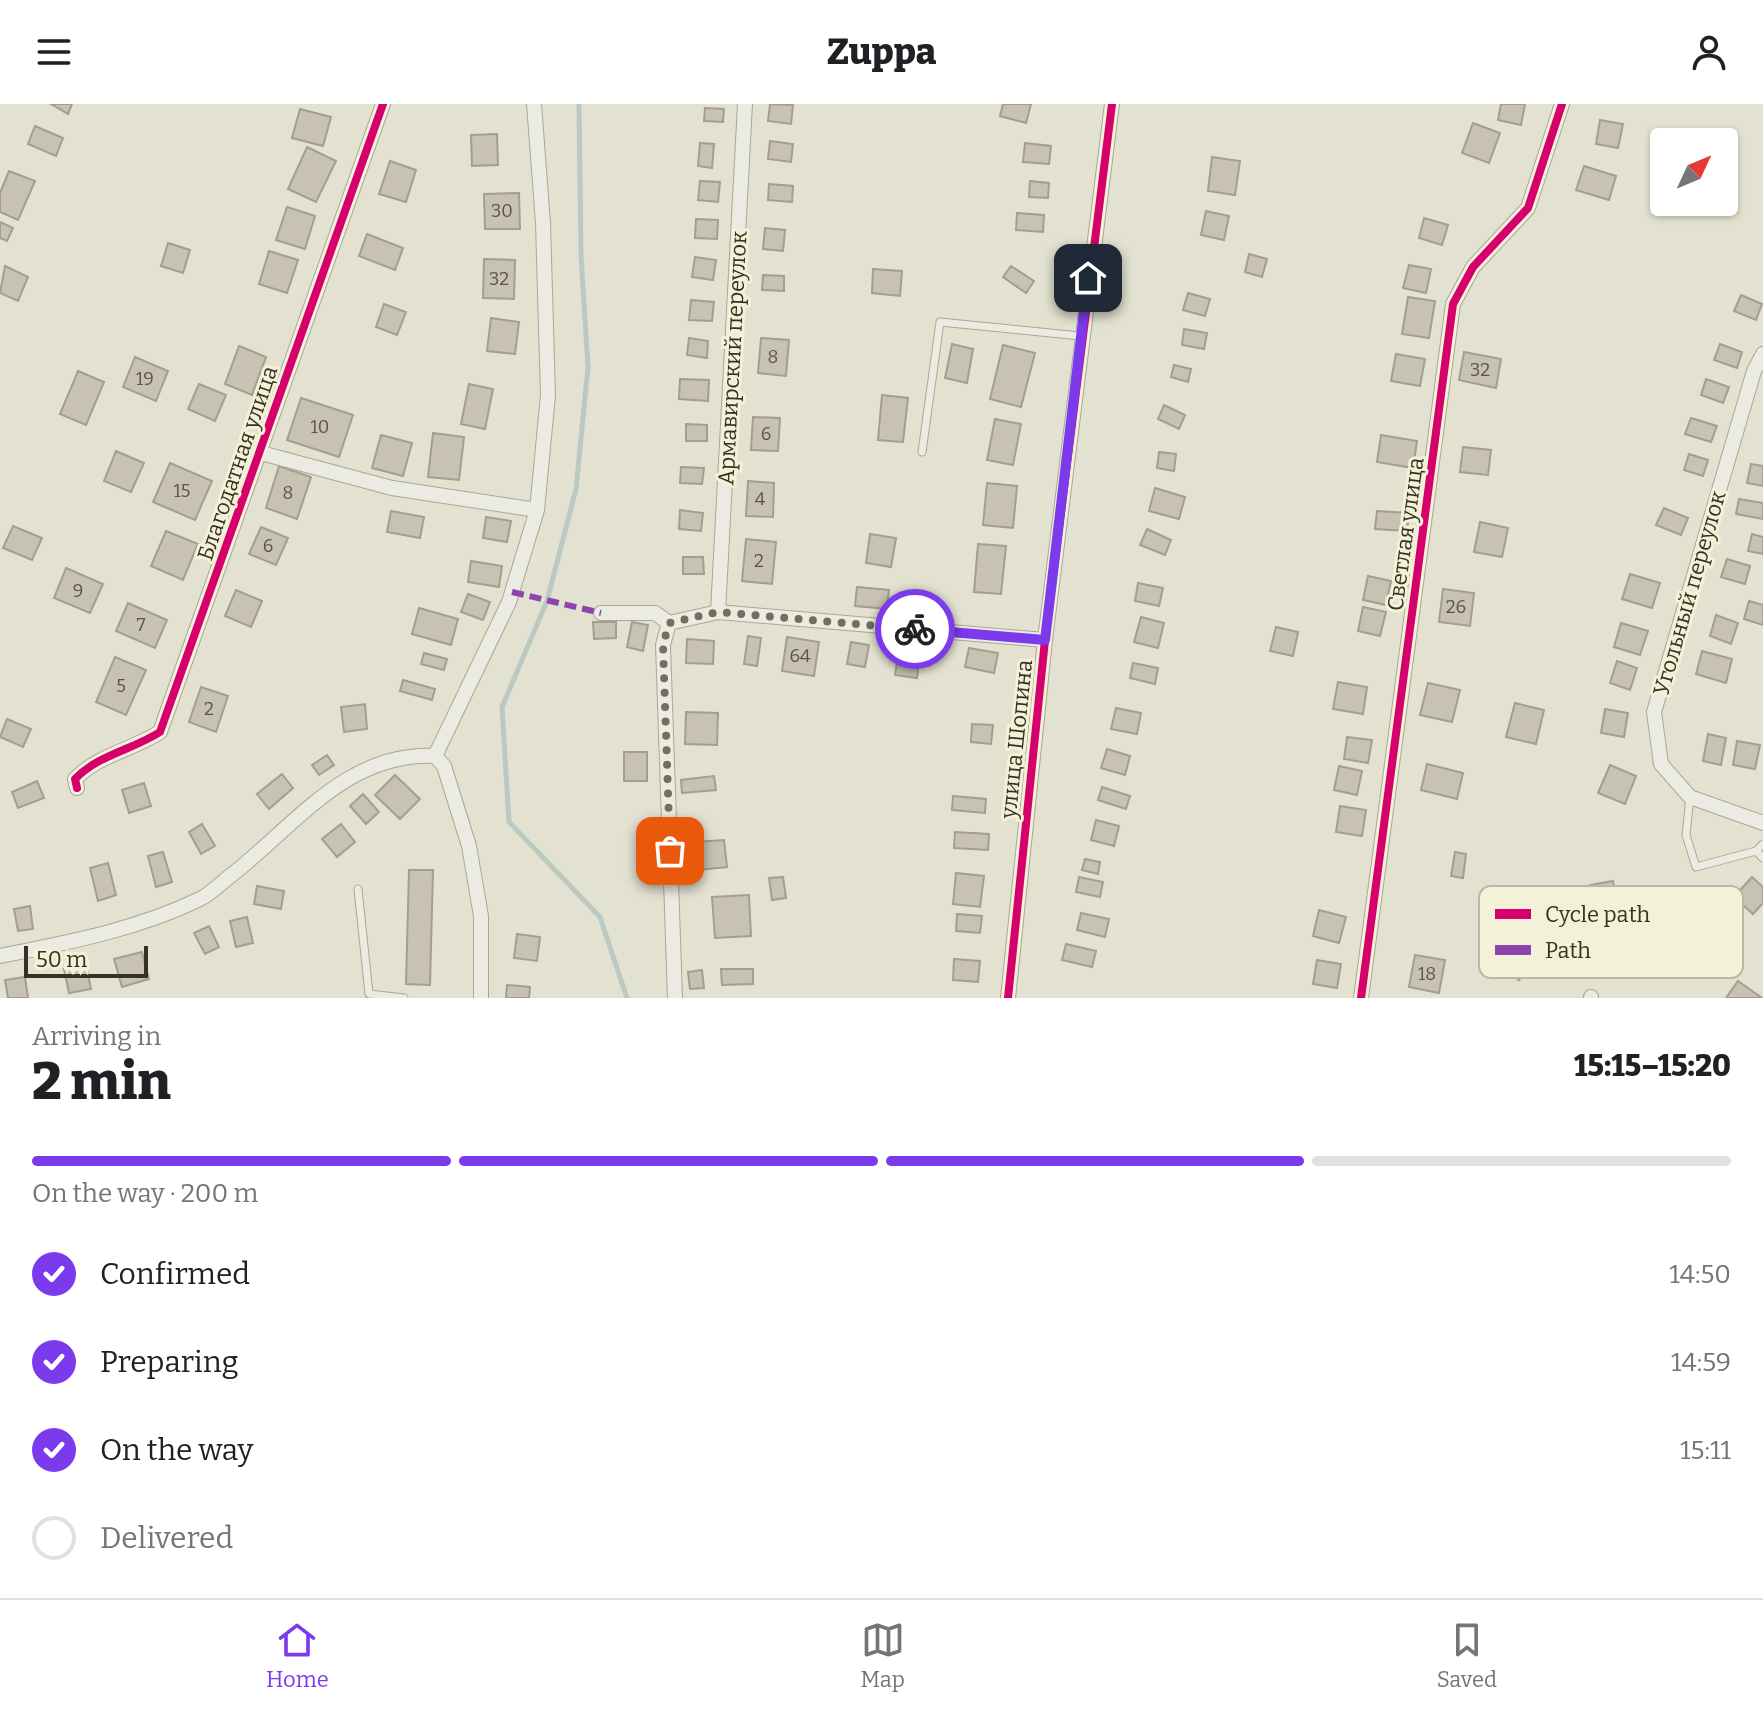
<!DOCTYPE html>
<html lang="en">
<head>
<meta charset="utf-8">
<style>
	:root { --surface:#fff; --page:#f6f6f6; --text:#202124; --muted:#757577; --line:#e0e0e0; --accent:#7c3aed }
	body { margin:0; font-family:Bitter,serif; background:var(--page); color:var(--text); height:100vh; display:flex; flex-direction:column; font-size:30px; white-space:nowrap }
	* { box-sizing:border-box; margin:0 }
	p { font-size:26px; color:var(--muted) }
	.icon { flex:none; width:44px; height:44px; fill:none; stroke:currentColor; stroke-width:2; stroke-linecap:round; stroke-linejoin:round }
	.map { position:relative; height:894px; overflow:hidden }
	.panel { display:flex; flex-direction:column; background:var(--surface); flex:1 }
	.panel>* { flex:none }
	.needle { width:52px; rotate:46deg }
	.buttons { position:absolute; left:1650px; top:24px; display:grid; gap:16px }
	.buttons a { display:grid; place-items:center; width:88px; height:88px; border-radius:8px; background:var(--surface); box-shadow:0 2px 6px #0004; font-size:40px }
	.scale { position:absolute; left:24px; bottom:20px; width:124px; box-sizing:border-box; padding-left:8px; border:4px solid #373121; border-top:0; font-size:22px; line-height:28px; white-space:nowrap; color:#373121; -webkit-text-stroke:6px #f3f1d7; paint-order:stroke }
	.pin { position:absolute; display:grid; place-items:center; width:68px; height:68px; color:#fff; margin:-34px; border-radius:16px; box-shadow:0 4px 12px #0006 }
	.courier { position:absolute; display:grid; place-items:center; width:80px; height:80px; margin:-40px; border:6px solid #7c3aed; border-radius:50%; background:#fff; color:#222; box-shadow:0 2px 10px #0007 }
	.head em { font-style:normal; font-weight:800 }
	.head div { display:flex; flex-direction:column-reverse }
	.head { display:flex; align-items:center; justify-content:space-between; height:136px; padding:0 32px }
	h1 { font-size:52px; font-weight:800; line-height:60px }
	.bar { display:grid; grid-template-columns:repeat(4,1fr); gap:12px 8px; align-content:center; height:96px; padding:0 32px }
	.bar i { height:10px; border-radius:6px; background:var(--line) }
	.bar .current { background:var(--accent) }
	.bar p { grid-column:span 4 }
	ol { padding:0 32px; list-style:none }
	li { display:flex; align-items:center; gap:24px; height:88px }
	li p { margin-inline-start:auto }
	li .icon { padding:8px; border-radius:50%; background:var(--accent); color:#fff; stroke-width:4 }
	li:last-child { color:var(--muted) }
	li i { width:44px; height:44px; border:4px solid var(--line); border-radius:50% }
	header { display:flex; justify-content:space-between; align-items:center; height:104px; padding:0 32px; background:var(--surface); font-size:36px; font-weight:800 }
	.dock { display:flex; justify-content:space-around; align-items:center; height:112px; border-top:2px solid var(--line); background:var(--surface); font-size:22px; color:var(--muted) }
	.dock a { display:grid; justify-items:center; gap:4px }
	.dock .current { color:var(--accent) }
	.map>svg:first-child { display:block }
</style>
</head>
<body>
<header><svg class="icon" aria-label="menu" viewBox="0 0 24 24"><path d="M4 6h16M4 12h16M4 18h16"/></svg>Zuppa<svg class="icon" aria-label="person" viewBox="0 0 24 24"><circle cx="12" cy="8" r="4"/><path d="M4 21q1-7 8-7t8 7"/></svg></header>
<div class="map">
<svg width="1763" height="894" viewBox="0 0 1763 894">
	<rect width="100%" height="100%" fill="#e3e2d0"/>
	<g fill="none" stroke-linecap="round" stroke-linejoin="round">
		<path stroke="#bacac3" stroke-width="5" d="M 579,0 L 581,151 L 588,263 L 576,385 L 547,497 L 502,603 L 509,718 L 600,813 L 627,894"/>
	</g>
	<path fill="#c7c2b1" stroke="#a39e8f" stroke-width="2" d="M 51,0 L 72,0 L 68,10 Z
		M 770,0 L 793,1 L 791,20 L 768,17 Z
		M 1003,0 L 1031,0 L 1026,19 L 1000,12 Z
		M 1501,0 L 1525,0 L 1521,21 L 1498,16 Z
		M 705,4 L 724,5 L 723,18 L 704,17 Z
		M 300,5 L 331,13 L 323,42 L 292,34 Z
		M 1600,16 L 1623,20 L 1618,44 L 1596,40 Z
		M 1473,19 L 1500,29 L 1489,59 L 1462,49 Z
		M 35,22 L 63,34 L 56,52 L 28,40 Z
		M 497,30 L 498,61 L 472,62 L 471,31 Z
		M 770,37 L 793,40 L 791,58 L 768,55 Z
		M 700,39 L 714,40 L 712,64 L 698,62 Z
		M 1025,39 L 1051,42 L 1049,60 L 1023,58 Z
		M 307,43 L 336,57 L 316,98 L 288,85 Z
		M 1212,53 L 1240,57 L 1235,91 L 1208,87 Z
		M 390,57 L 416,66 L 406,98 L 379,90 Z
		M 1584,62 L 1616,72 L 1609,96 L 1576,86 Z
		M 9,67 L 35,77 L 18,116 L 0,108 L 0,89 Z
		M 700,77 L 720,78 L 718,98 L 698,96 Z
		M 1030,77 L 1049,79 L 1048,94 L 1029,93 Z
		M 769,80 L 793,82 L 792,98 L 768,96 Z
		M 519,89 L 520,125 L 485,125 L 484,90 Z
		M 287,103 L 315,112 L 305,145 L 276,136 Z
		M 1206,107 L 1229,112 L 1224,136 L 1201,131 Z
		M 1017,109 L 1044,111 L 1043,128 L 1016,126 Z
		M 1424,114 L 1448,121 L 1442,141 L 1419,134 Z
		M 696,115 L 718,116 L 717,135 L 695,134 Z
		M 0,118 L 13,124 L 7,137 L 0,134 Z
		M 765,124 L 785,126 L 783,147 L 763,145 Z
		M 367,130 L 403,144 L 395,166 L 359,152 Z
		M 168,139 L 190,146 L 183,169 L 161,162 Z
		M 269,147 L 298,156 L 287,189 L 259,180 Z
		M 1249,150 L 1267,155 L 1262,173 L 1245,168 Z
		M 695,153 L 716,156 L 713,176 L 692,173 Z
		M 484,155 L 515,156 L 514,195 L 483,194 Z
		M 1409,161 L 1431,165 L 1426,189 L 1403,184 Z
		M 5,162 L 28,173 L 18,197 L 0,189 Z
		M 1011,162 L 1034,177 L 1026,189 L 1003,173 Z
		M 873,165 L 902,167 L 900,192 L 872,189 Z
		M 763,171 L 784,172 L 784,187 L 762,186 Z
		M 1188,189 L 1210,195 L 1205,212 L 1183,206 Z
		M 1741,191 L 1762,200 L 1756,216 L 1734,207 Z
		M 1408,193 L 1435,197 L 1429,234 L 1402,230 Z
		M 691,196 L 714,198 L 712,217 L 689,216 Z
		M 384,200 L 406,208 L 397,231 L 376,223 Z
		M 491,214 L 519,218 L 515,250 L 487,247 Z
		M 1184,225 L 1207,229 L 1204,245 L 1182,241 Z
		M 689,234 L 708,237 L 707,254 L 687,251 Z
		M 761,234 L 789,236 L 786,272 L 758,269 Z
		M 952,240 L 973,245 L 967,279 L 945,274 Z
		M 1720,240 L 1742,248 L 1737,264 L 1714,256 Z
		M 1003,241 L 1035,249 L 1021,303 L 990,295 Z
		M 239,242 L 266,253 L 252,291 L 225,280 Z
		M 1464,248 L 1501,255 L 1496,284 L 1459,276 Z
		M 1396,250 L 1425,255 L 1420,282 L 1391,277 Z
		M 135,253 L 168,267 L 156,297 L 123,283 Z
		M 1174,261 L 1191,265 L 1188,278 L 1171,273 Z
		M 78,267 L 104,278 L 86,321 L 60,310 Z
		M 680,275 L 709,276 L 708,297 L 679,295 Z
		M 1706,275 L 1729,283 L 1723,299 L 1701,291 Z
		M 199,280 L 226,291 L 215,317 L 188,305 Z
		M 469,280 L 493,285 L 485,325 L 461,320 Z
		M 882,291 L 908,294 L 903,338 L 878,336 Z
		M 301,294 L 353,311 L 339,353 L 287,336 Z
		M 1164,301 L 1185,311 L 1179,325 L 1158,315 Z
		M 753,313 L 780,314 L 778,347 L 751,346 Z
		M 1691,314 L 1717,322 L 1711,338 L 1685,330 Z
		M 995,315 L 1021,320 L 1013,361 L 987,356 Z
		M 686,320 L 707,321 L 707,337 L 686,337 Z
		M 433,329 L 464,333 L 459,376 L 428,373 Z
		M 381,331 L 412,339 L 403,372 L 372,364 Z
		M 1381,331 L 1417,337 L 1413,364 L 1377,358 Z
		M 1463,343 L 1491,346 L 1488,371 L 1460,368 Z
		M 116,347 L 144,359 L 131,388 L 104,377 Z
		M 1159,348 L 1176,350 L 1174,367 L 1157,364 Z
		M 1689,350 L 1708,356 L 1703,372 L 1684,366 Z
		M 170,359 L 212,377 L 195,416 L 153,398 Z
		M 1751,360 L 1763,362 L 1763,382 L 1747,379 Z
		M 279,362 L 311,373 L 297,415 L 266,404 Z
		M 681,363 L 704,364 L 702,380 L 680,379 Z
		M 748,377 L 774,379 L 773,413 L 746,412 Z
		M 987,379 L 1017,382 L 1013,424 L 983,421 Z
		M 1155,384 L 1185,393 L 1179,415 L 1149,407 Z
		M 1739,395 L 1763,399 L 1763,415 L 1736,410 Z
		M 1664,404 L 1688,414 L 1681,431 L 1656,421 Z
		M 680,406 L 703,409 L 701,427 L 679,425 Z
		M 391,407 L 424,413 L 420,434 L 387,428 Z
		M 1377,407 L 1409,409 L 1407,427 L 1375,425 Z
		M 486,413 L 511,417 L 507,438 L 483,434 Z
		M 1480,418 L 1508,424 L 1502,453 L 1474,448 Z
		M 13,422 L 42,434 L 32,456 L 3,444 Z
		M 261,423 L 288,434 L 276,461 L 249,450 Z
		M 1147,425 L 1171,436 L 1165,451 L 1140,441 Z
		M 166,427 L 198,440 L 183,476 L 151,462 Z
		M 870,430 L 896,434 L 891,463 L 866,459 Z
		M 1752,430 L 1763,433 L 1763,450 L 1748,447 Z
		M 746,435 L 776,438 L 772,480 L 742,477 Z
		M 978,440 L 1006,442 L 1001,490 L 974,488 Z
		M 683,453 L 703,453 L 704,470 L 683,470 Z
		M 1727,455 L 1750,462 L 1745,480 L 1721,473 Z
		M 471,457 L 502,462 L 499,483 L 468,478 Z
		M 66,464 L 103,480 L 90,509 L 54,494 Z
		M 1630,470 L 1660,479 L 1652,504 L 1622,495 Z
		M 1368,472 L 1391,477 L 1386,501 L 1363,496 Z
		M 1138,479 L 1163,484 L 1159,502 L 1135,497 Z
		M 857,483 L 889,486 L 887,505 L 855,502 Z
		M 1443,485 L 1474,489 L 1470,522 L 1439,518 Z
		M 236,486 L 262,497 L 251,523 L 225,512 Z
		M 468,490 L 490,498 L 483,516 L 461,508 Z
		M 1749,497 L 1763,501 L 1763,521 L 1744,515 Z
		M 128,499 L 167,516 L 155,544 L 116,527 Z
		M 1363,503 L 1386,508 L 1380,532 L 1358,527 Z
		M 419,504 L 458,515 L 451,541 L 412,530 Z
		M 1716,511 L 1738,519 L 1731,540 L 1710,532 Z
		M 1141,513 L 1164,519 L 1158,544 L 1134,538 Z
		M 593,518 L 616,518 L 616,534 L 594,535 Z
		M 632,518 L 648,521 L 643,547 L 627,543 Z
		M 1621,519 L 1648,527 L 1640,551 L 1614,543 Z
		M 1276,523 L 1298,528 L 1293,552 L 1270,547 Z
		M 748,532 L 761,534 L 757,562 L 744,560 Z
		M 787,533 L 819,538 L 814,572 L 782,567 Z
		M 687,535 L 714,537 L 713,560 L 686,559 Z
		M 851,538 L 869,541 L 865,563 L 847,560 Z
		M 969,544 L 998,549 L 994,569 L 965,563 Z
		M 899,545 L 920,549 L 917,574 L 895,571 Z
		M 1702,547 L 1732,555 L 1726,579 L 1696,570 Z
		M 424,549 L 447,555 L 444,566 L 421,560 Z
		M 115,553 L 146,566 L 126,611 L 96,598 Z
		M 1617,557 L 1637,564 L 1630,586 L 1610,579 Z
		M 1133,559 L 1158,564 L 1155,580 L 1130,574 Z
		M 403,576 L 435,585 L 432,596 L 400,587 Z
		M 1338,578 L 1367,583 L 1363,610 L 1333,605 Z
		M 1428,579 L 1460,586 L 1452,618 L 1420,611 Z
		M 201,583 L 228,592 L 216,628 L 189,618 Z
		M 1515,599 L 1544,606 L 1536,640 L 1506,633 Z
		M 365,600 L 367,625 L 344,628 L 341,603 Z
		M 1116,604 L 1141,609 L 1137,630 L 1111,625 Z
		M 1605,605 L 1628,609 L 1624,633 L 1601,629 Z
		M 686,608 L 718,609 L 717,641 L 685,640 Z
		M 7,615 L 31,625 L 23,643 L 0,633 Z
		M 972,620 L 993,621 L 991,640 L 971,638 Z
		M 1708,630 L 1726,634 L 1721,661 L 1703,657 Z
		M 1347,633 L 1372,636 L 1368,659 L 1344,655 Z
		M 1737,637 L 1760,641 L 1755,665 L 1733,661 Z
		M 1107,645 L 1130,652 L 1125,671 L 1101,664 Z
		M 624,648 L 647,648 L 647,677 L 624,677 Z
		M 327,651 L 334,661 L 319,671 L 312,661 Z
		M 1427,660 L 1463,669 L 1457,695 L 1421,686 Z
		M 1610,661 L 1636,672 L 1625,700 L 1598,689 Z
		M 1339,662 L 1362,667 L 1357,691 L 1334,686 Z
		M 282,670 L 293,684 L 269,705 L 257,690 Z
		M 395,671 L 420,695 L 400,715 L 375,691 Z
		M 714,672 L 716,686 L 682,689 L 681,676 Z
		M 37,677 L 44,694 L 18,704 L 12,688 Z
		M 144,679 L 151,702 L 129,709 L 122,686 Z
		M 1102,683 L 1130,692 L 1126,705 L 1098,696 Z
		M 363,690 L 379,708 L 366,720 L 350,702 Z
		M 953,692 L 986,695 L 985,709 L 952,706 Z
		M 1340,702 L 1366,706 L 1362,732 L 1336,728 Z
		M 1096,716 L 1119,722 L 1114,742 L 1091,736 Z
		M 202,720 L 215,742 L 201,750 L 189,728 Z
		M 341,720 L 355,738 L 337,753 L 322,735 Z
		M 955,728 L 989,730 L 988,746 L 954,744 Z
		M 724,736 L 727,763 L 698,766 L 695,738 Z
		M 659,744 L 660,768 L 640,769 L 639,745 Z
		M 163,748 L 172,778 L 156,783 L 148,752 Z
		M 1455,748 L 1466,750 L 1463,774 L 1451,772 Z
		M 1085,755 L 1100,758 L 1098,770 L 1082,766 Z
		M 108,759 L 116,791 L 98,797 L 90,764 Z
		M 409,766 L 433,766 L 430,881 L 406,880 Z
		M 956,769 L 984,772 L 980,803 L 953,800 Z
		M 783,773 L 786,794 L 772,796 L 769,774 Z
		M 1079,773 L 1103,778 L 1100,793 L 1076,788 Z
		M 1752,773 L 1763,783 L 1763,799 L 1753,810 L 1734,793 Z
		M 1613,777 L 1617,800 L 1593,804 L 1590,781 Z
		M 257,782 L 284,787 L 281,805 L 254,800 Z
		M 749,791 L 751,832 L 715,834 L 712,793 Z
		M 30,802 L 33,825 L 18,827 L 14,805 Z
		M 1319,806 L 1346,813 L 1339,839 L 1313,832 Z
		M 1081,809 L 1109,815 L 1105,833 L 1077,826 Z
		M 957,810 L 982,812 L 980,829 L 956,827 Z
		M 247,813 L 253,839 L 236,843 L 230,817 Z
		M 209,822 L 219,843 L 205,850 L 194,829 Z
		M 517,830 L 540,833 L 537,857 L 514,854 Z
		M 1066,840 L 1096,847 L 1092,863 L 1062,856 Z
		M 1516,842 L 1534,857 L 1519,876 L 1501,861 Z
		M 142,848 L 149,875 L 122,883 L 114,855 Z
		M 1415,851 L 1445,856 L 1439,889 L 1409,883 Z
		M 954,855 L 980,857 L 978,878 L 953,876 Z
		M 1317,856 L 1341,860 L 1337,884 L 1313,880 Z
		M 86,861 L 91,885 L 69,889 L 64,865 Z
		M 721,865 L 753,865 L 753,880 L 722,881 Z
		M 702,866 L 704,884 L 690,885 L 688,868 Z
		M 25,873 L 28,894 L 8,894 L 5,876 Z
		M 1738,877 L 1762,894 L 1726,894 Z
		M 507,881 L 530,883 L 529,894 L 506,894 Z"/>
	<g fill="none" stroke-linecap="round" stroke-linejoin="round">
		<defs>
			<path id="service" d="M 922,348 L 940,218 L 1080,232
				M 1690,693 L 1686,731 L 1696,763 L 1756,747
				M 1763,740 L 1756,747 L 1763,754
				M 358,785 L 369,890 L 404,894"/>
			<path id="minor" d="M 1763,250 L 1754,267 L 1654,608 L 1661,660 L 1690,693 L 1763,719
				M 261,349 L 392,384 L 537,406
				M 718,508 L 745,0
				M 601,509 L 655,509 L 669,519 L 718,508 L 1045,536
				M 669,519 L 663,541 L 675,894
				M 435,652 L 509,498 L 537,406 L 548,291 L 543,119 L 534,0
				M 77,684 L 75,675 C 98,651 132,646 160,628 L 383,0
				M 0,852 C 69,838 136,826 200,795 C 212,789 223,777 234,769 C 297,719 348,648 435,652 L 444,662 L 469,742 L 481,812 L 481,894
				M 1008,894 L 1045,536 L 1112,0
				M 1361,894 L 1453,200 L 1473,163 L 1528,104 L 1562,0
				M 1591,894 L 1591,893"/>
		</defs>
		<use href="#service" stroke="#a9a799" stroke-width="9"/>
		<use href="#minor" stroke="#a9a799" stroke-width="16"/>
		<use href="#service" stroke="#ecebe1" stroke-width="7"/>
		<use href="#minor" stroke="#ecebe1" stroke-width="14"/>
		<path stroke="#8e44ad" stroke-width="6" stroke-dasharray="12 6" stroke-linecap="butt" d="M 512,488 L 601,509"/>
		<defs>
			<path id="cycleway" d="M 77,684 L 75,675 C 98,651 132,646 160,628 L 383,0
				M 1008,894 L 1045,536 L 1112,0
				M 1361,894 L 1453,200 L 1473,163 L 1528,104 L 1562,0"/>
		</defs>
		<use href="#cycleway" stroke="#f3f1d7" stroke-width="13"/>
		<use href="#cycleway" stroke="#d6006c" stroke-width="8"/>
	</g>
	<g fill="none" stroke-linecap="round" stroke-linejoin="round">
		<path stroke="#736f5e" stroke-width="8" stroke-dasharray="0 14.4" d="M 670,747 L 663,541 L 669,519 L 718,508 L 915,525"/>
		<path stroke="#7c3aed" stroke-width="10" d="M 915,525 L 1045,536 L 1088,174"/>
	</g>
	<g text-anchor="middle" stroke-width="6" stroke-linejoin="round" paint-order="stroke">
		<g font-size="18" fill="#5b5545">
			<text x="502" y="113">30</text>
			<text x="499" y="181">32</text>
			<text x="773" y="259">8</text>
			<text x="1480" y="272">32</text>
			<text x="145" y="281">19</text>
			<text x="320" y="329">10</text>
			<text x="766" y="336">6</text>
			<text x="182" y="393">15</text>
			<text x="288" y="395">8</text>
			<text x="760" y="401">4</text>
			<text x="268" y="448">6</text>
			<text x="759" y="463">2</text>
			<text x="78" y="493">9</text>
			<text x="1456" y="509">26</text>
			<text x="141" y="527">7</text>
			<text x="800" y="558">64</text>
			<text x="121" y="588">5</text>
			<text x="209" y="611">2</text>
			<text x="1427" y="876">18</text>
		</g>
		<g font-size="22" fill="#373121" stroke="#f3f1d7">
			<text transform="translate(732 254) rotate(-87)" y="8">Армавирский переулок</text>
			<text transform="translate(237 359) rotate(-71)" y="8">Благодатная улица</text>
			<text transform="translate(1405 430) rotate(-82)" y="8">Светлая улица</text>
			<text transform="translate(1689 489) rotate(-74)" y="8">Угольный переулок</text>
			<text transform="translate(1016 635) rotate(-84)" y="8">улица Шопина</text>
		</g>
	</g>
	<rect x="1479" y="782" width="264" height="92" rx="12" fill="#f3f1d7" stroke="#bbb7a0" stroke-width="2"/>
	<rect x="1495" y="805" width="36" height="10" fill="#d6006c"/>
	<rect x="1495" y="841" width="36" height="10" fill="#8e44ad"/>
	<g font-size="22" fill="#373121">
		<text x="1545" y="818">Cycle path</text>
		<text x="1545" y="854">Path</text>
	</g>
</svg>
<div class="buttons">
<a><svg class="needle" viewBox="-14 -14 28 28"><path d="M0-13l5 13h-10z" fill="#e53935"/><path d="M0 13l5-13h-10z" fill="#757577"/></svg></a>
</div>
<div class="scale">50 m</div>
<div class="pin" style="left:670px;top:747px;background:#ea580c"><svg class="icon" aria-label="bag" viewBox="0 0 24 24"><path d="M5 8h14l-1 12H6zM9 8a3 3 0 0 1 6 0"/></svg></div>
<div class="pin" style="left:1088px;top:174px;background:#1f2937"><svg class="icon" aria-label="home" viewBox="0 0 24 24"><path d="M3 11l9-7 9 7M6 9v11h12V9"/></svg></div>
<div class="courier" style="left:915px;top:525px"><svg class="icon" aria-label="bike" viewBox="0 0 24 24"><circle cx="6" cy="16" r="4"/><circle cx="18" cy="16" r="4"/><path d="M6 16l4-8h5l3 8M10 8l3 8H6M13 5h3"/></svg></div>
</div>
<section class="panel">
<div class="head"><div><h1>2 min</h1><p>Arriving in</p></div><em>15:15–15:20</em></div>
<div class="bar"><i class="current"></i><i class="current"></i><i class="current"></i><i></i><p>On the way · 200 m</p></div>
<ol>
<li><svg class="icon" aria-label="check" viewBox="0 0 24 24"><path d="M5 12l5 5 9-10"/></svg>Confirmed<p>14:50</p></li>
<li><svg class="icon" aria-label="check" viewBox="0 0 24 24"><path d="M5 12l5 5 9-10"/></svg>Preparing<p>14:59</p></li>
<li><svg class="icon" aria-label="check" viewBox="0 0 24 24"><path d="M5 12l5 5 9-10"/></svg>On the way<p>15:11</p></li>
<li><i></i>Delivered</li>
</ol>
</section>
<nav class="dock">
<a class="current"><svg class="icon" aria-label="home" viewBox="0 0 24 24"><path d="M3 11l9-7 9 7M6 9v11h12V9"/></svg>Home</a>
<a><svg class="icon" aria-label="map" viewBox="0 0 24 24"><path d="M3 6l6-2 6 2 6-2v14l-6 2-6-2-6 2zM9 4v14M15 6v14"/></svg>Map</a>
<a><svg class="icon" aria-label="saved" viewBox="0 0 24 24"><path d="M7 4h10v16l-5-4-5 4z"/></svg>Saved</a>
</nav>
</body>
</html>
